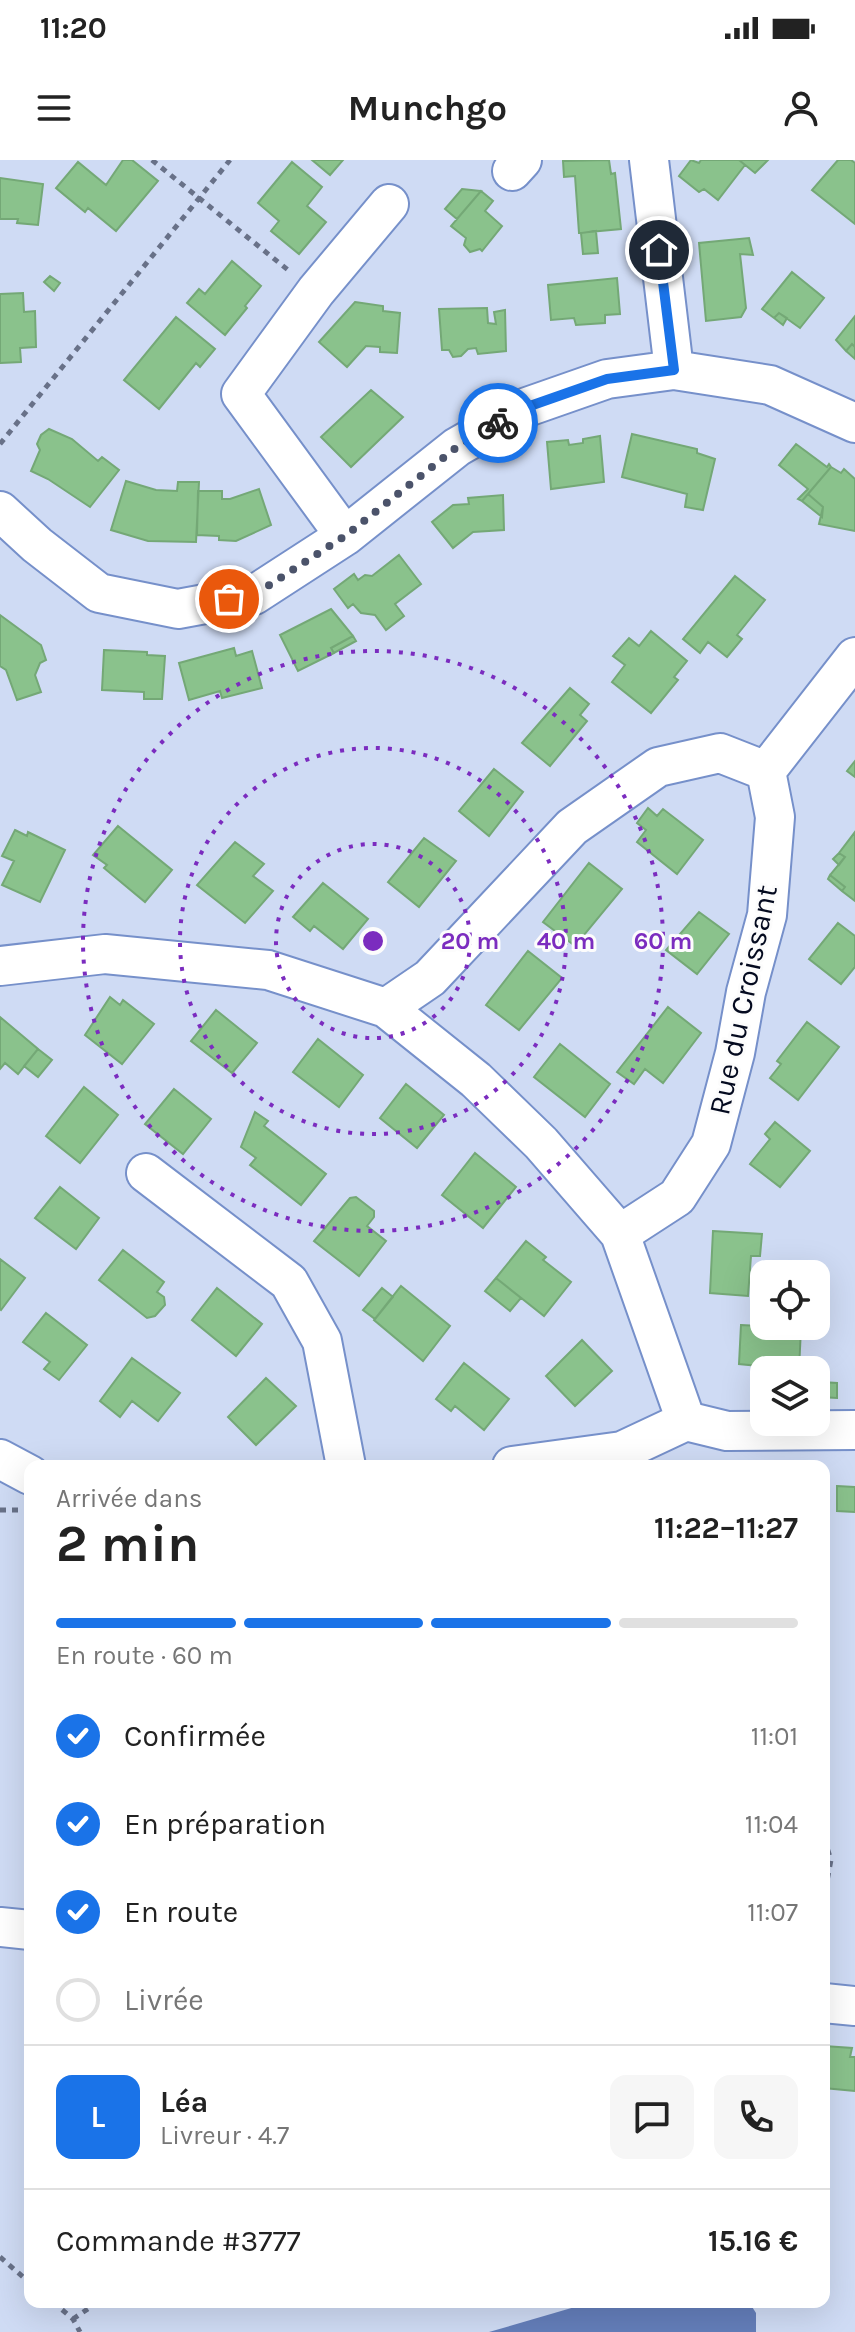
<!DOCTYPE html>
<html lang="fr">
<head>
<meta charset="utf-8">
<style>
	:root { --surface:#fff; --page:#f6f6f6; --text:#222; --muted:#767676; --line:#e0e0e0; --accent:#1a73e8 }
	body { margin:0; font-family:Karla,sans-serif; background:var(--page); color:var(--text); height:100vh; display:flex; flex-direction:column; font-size:30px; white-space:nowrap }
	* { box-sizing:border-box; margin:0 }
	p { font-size:26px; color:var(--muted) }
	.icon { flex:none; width:44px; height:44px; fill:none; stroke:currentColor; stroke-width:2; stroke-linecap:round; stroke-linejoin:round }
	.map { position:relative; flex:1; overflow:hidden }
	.details { position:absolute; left:24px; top:1300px; width:806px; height:848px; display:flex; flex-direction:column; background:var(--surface); border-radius:16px; box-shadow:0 8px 32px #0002 }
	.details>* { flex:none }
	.buttons { position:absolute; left:750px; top:1100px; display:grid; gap:16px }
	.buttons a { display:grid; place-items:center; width:80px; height:80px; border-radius:16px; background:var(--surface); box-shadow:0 8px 32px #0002; font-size:40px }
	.pin { position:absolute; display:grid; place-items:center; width:68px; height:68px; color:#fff; margin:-34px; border:4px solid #fff; border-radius:50%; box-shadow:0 2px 8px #0007 }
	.courier { position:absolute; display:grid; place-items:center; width:80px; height:80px; margin:-40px; border:6px solid #1a73e8; border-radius:50%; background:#fff; color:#222; box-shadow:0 2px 10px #0007 }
	.headline em { font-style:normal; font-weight:700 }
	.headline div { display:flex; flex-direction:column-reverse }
	.headline { display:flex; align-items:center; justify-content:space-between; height:136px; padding:0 32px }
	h1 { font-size:52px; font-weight:700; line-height:60px }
	.bar { display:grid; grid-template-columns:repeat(4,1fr); gap:12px 8px; align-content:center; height:96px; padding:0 32px }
	.bar i { height:10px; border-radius:6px; background:var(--line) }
	.bar .selected { background:var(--accent) }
	.bar p { grid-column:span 4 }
	.line { display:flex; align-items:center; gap:20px; padding:0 32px; border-top:2px solid var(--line) }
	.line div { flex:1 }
	.round { display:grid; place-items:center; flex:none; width:84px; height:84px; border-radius:16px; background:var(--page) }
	ol { padding:0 32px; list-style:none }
	li { display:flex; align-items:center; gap:24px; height:88px }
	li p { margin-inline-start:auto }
	li .icon { padding:8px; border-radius:50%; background:var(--accent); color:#fff; stroke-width:4 }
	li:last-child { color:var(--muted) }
	li i { width:44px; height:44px; border:4px solid var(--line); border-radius:50% }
	.status { display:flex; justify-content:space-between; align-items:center; height:56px; padding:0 40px; background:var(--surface); direction:ltr }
	.status svg { height:22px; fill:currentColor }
	header { display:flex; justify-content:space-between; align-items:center; height:104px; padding:0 32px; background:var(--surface); font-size:36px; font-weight:700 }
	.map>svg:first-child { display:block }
</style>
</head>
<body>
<div class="status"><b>11:20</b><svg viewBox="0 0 49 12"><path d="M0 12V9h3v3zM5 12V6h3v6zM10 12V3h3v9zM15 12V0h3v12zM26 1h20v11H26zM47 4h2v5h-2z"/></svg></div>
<header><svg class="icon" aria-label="menu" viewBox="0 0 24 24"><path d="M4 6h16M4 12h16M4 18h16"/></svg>Munchgo<svg class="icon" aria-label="person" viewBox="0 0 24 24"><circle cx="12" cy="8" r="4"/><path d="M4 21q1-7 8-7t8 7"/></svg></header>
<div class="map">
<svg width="855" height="2172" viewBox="0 0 855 2172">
	<rect width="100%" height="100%" fill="#cfdbf4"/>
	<path fill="#647eba" d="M 592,2142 L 749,2142 L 756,2153 L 756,2172 L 489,2172 Z"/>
	<path fill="#8ac28c" stroke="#74a876" stroke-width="2" d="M 123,0 L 132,0 L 158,21 L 116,71 L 88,48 L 85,52 L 56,28 L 78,2 L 106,25 Z
		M 312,0 L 343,0 L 330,15 Z
		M 609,0 L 611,14 L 615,13 L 621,69 L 579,73 L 575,16 L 564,17 L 563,1 Z
		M 691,0 L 699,3 L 701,0 L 739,0 L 745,5 L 718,40 L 704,29 L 699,32 L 679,16 Z
		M 739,0 L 768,0 L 755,13 Z
		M 838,0 L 851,0 L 855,3 L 855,64 L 812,30 Z
		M 292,2 L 322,27 L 307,46 L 326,62 L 299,94 L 271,71 L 279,61 L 258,43 Z
		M 0,18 L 43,24 L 38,65 L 17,63 L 18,59 L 0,59 Z
		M 462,29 L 481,31 L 457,59 L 445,49 Z
		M 481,31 L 493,41 L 485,51 L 502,66 L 482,91 L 480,89 L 470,92 L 464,85 L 466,78 L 451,66 Z
		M 596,71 L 598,93 L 583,94 L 581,73 Z
		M 749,78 L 753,95 L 740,94 L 746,148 L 741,157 L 706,161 L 699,83 Z
		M 232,101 L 261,126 L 245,146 L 247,148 L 225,175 L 187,143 L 199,129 L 205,134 Z
		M 792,112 L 824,138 L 800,168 L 779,153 L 774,158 L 762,149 Z
		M 50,116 L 60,123 L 54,131 L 44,122 Z
		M 617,118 L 620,154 L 605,155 L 605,163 L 576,165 L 574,158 L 551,160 L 548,125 Z
		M 23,133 L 24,152 L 35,151 L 36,187 L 20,188 L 21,202 L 0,203 L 0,134 Z
		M 355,142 L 383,146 L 383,151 L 400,153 L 397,193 L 380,192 L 380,187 L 366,186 L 347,207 L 319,182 Z
		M 487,148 L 488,163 L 496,164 L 494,152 L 505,150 L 506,191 L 478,194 L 476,188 L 468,189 L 461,196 L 453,197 L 449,190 L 442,190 L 439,149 Z
		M 779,153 L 787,158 L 783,165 L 774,158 Z
		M 855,156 L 855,187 L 852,184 L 846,191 L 836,180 Z
		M 176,157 L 215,189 L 200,207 L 196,203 L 159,249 L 124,220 Z
		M 852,184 L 855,187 L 855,199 L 846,191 Z
		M 371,230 L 403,257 L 351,307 L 321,277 Z
		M 49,269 L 72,279 L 98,301 L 102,297 L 119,310 L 90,347 L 48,319 L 31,311 L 40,290 L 37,284 L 41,275 Z
		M 632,274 L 697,289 L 697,293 L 715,299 L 703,350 L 685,347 L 687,334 L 622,317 Z
		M 600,276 L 604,322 L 551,329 L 547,282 L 568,280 L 569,285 L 583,283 L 583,279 Z
		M 796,284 L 827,307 L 829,304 L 831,307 L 802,341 L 798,339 L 808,329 L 779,305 Z
		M 831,307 L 841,313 L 844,309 L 855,319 L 855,371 L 819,364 L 823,347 L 808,334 Z
		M 126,321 L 156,330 L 177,331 L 178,322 L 199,322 L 196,382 L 148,381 L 111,370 Z
		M 259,329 L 271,365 L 236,381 L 219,380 L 219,376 L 197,375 L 198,331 L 222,331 L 222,339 L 230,339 Z
		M 808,334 L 823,347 L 822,357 L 802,341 Z
		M 503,335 L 504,370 L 473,372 L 453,388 L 432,362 L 453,345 L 469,344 L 468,338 Z
		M 399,395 L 421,424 L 395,444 L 404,456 L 386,470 L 375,455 L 361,453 L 353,444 L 348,448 L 334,429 L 354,414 L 358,420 L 365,415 L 372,416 Z
		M 735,416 L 765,440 L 737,475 L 742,479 L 727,497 L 708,482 L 700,493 L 683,479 Z
		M 331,449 L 353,476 L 331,488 L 334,493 L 298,511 L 280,475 Z
		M 0,455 L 41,485 L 46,500 L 40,503 L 35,515 L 41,532 L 17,540 L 6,510 L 0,506 Z
		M 651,471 L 687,501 L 674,517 L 678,520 L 651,553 L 612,522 L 625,505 L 613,496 L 629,478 L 639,486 Z
		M 353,476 L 356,481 L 334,493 L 331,488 Z
		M 234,488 L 236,496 L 252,491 L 262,528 L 222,538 L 220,531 L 189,540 L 179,503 Z
		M 104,490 L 147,492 L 147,495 L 165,496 L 162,539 L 144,539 L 144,532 L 102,530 Z
		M 570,528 L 589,544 L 580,555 L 587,561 L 550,606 L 522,583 Z
		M 855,601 L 855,617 L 847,611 Z
		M 494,609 L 523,632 L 489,676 L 459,651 Z
		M 648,648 L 657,656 L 663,649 L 703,680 L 677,714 L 637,682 L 646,670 L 637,663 Z
		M 118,666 L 172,710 L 145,742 L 104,708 L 107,705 L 93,695 Z
		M 15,670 L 27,676 L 28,672 L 65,690 L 40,742 L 2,725 L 14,701 L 2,696 Z
		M 855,672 L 855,741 L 842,731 L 845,727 L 830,715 L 845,697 L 839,693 Z
		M 424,678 L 456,701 L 419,747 L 388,722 Z
		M 235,682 L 264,704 L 253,716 L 273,731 L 245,763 L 197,725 Z
		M 839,693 L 845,697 L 839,705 L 833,699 Z
		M 589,703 L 622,729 L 575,786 L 543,762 Z
		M 830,715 L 845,727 L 842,731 L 828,719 Z
		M 323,723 L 368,759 L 343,789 L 314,766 L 310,771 L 293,757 Z
		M 699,752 L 729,774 L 697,814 L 666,790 Z
		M 838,763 L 855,776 L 855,807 L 841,824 L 809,799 Z
		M 528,791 L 562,818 L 519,870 L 486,845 Z
		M 110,837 L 120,845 L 123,840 L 154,864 L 122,904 L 85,875 Z
		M 668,847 L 701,873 L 663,923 L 645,909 L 634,924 L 617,912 Z
		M 216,850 L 257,883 L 232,913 L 191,881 Z
		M 0,857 L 38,889 L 18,914 L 5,903 L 0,909 Z
		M 807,862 L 839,887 L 798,940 L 770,918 L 781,904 L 777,901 Z
		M 318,879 L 363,915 L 339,947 L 293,912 Z
		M 560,884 L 610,924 L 585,957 L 534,917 Z
		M 38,889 L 52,900 L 38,917 L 24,906 Z
		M 406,924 L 444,955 L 417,988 L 380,958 Z
		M 84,927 L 118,955 L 80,1003 L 46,976 Z
		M 174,929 L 211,959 L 183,994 L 145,964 Z
		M 255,952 L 268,961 L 264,966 L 326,1014 L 301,1045 L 250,1005 L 256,998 L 241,987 Z
		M 775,962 L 810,991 L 780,1027 L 750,1004 L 770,979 L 765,974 Z
		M 475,993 L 516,1027 L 483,1068 L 442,1035 Z
		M 60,1027 L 99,1058 L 76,1089 L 35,1058 Z
		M 356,1037 L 374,1051 L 374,1057 L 367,1066 L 386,1081 L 359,1116 L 314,1081 L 350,1038 Z
		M 713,1071 L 762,1074 L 760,1096 L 751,1096 L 748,1136 L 710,1133 Z
		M 526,1081 L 546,1097 L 543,1100 L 571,1122 L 544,1156 L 496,1118 Z
		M 123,1090 L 164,1122 L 157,1132 L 164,1137 L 165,1145 L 155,1156 L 147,1158 L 99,1120 Z
		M 0,1099 L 25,1118 L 1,1150 L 0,1149 Z
		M 496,1118 L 521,1138 L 510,1151 L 485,1131 Z
		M 401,1126 L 450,1166 L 423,1201 L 374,1160 Z
		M 217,1128 L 262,1164 L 236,1196 L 192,1160 Z
		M 382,1128 L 393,1137 L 375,1159 L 363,1150 Z
		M 46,1153 L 87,1185 L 59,1220 L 44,1209 L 50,1202 L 23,1182 Z
		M 741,1165 L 801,1168 L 799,1210 L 739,1204 Z
		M 582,1180 L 612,1211 L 575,1246 L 546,1216 Z
		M 132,1198 L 180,1233 L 158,1261 L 132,1241 L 120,1257 L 100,1241 Z
		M 464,1203 L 509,1239 L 484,1270 L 455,1246 L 451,1251 L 436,1239 Z
		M 266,1218 L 296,1246 L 256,1285 L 228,1257 Z
		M 821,1222 L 837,1223 L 837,1238 L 820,1237 Z
		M 837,1326 L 855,1327 L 855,1352 L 837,1351 Z
		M 824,1886 L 852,1888 L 850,1897 L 855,1897 L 855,1931 L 824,1928 Z"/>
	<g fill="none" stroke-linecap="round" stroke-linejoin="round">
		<defs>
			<path id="minor" d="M 649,0 L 674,210
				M 512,11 L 522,0
				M 0,351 L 37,385 L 99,433 L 178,449 L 254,435 L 345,376 L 457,287 L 527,247 L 607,219 L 674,210 L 770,225 L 855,263
				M 345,376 L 241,234 L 316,131 L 389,44
				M 766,611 L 855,497
				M 0,806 L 105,794 L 268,810 L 386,848 L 476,920 L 541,983 L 620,1074 L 686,1261
				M 386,848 L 430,818 L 572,667 L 658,607 L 720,593 L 766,611
				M 146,1013 L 289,1122 L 322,1181 L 346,1306
				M 620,1074 L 677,1037 L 711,984 L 735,893 L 746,832 L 767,755 L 775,657 L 766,611
				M 0,1299 L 30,1315
				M 512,1306 L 622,1291 L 686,1261 L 727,1271 L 855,1270
				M 0,1767 L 30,1770
				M 824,1843 L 855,1846"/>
		</defs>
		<use href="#minor" stroke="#7690ca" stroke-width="42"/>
		<path stroke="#687188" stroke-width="5" stroke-dasharray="6 6" stroke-linecap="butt" d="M 152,0 L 288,110
			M 0,284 L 230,0
			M 0,1350 L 19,1350
			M 824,1678 L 831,1700 L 824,1737
			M 0,2097 L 30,2123
			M 53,2142 L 73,2159 L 80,2172
			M 73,2159 L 98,2142"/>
		<use href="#minor" stroke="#fff" stroke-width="38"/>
	</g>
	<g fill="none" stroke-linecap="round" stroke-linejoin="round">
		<path stroke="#4b536a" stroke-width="8" stroke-dasharray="0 14.4" d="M 229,439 L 254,435 L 345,376 L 457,287 L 498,263"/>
		<path stroke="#1a73e8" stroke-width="10" d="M 498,263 L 527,247 L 607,219 L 674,210 L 659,90"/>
	</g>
	<g fill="none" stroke="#7b2cbf" stroke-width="4" stroke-dasharray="4 8">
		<circle cx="373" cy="781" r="97"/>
		<circle cx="373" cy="781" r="193"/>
		<circle cx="373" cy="781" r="290"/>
	</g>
	<g text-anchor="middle" stroke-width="6" stroke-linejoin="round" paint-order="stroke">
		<g font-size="30" fill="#040a1f" stroke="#fcfcfc">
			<text transform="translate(743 840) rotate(-78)" y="10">Rue du Croissant</text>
		</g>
	</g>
	<circle cx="373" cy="781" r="12" fill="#7b2cbf" stroke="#fcfcfc" stroke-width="4"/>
	<g font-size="24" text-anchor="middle" font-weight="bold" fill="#7b2cbf" stroke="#fcfcfc" stroke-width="6" stroke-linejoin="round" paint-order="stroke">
		<text x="470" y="789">20 m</text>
		<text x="566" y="789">40 m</text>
		<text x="663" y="789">60 m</text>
	</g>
</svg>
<div class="buttons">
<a><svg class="icon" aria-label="locate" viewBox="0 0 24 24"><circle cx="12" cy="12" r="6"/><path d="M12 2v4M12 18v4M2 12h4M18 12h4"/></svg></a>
<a><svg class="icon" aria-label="layers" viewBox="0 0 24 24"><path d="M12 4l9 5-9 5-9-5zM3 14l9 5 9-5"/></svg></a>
</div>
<div class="pin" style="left:229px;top:439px;background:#ea580c"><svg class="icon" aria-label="bag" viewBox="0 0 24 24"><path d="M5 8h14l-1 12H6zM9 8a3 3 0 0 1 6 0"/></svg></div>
<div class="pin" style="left:659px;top:90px;background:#1f2937"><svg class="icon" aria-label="home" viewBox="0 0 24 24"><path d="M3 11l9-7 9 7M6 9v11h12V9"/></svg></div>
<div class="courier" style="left:498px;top:263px"><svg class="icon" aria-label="bike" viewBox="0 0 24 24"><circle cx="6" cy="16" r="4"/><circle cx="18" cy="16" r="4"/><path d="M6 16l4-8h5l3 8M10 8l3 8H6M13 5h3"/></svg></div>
<section class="details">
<div class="headline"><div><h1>2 min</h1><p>Arrivée dans</p></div><em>11:22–11:27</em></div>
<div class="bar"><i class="selected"></i><i class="selected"></i><i class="selected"></i><i></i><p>En route · 60 m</p></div>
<ol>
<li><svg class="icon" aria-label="check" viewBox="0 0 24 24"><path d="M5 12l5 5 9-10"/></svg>Confirmée<p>11:01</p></li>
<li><svg class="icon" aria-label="check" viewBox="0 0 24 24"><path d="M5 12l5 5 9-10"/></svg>En préparation<p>11:04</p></li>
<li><svg class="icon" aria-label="check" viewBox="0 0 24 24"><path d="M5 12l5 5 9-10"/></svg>En route<p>11:07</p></li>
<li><i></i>Livrée</li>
</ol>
<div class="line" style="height:144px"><b class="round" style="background:var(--accent);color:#fff">L</b><div><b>Léa</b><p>Livreur · 4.7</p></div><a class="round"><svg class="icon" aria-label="chat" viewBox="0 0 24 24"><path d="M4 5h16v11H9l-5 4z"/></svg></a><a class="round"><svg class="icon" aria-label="phone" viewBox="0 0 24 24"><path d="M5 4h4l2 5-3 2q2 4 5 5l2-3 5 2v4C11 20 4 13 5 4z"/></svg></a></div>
<div class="line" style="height:104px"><div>Commande #3777</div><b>15.16 €</b></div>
</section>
</div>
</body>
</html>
